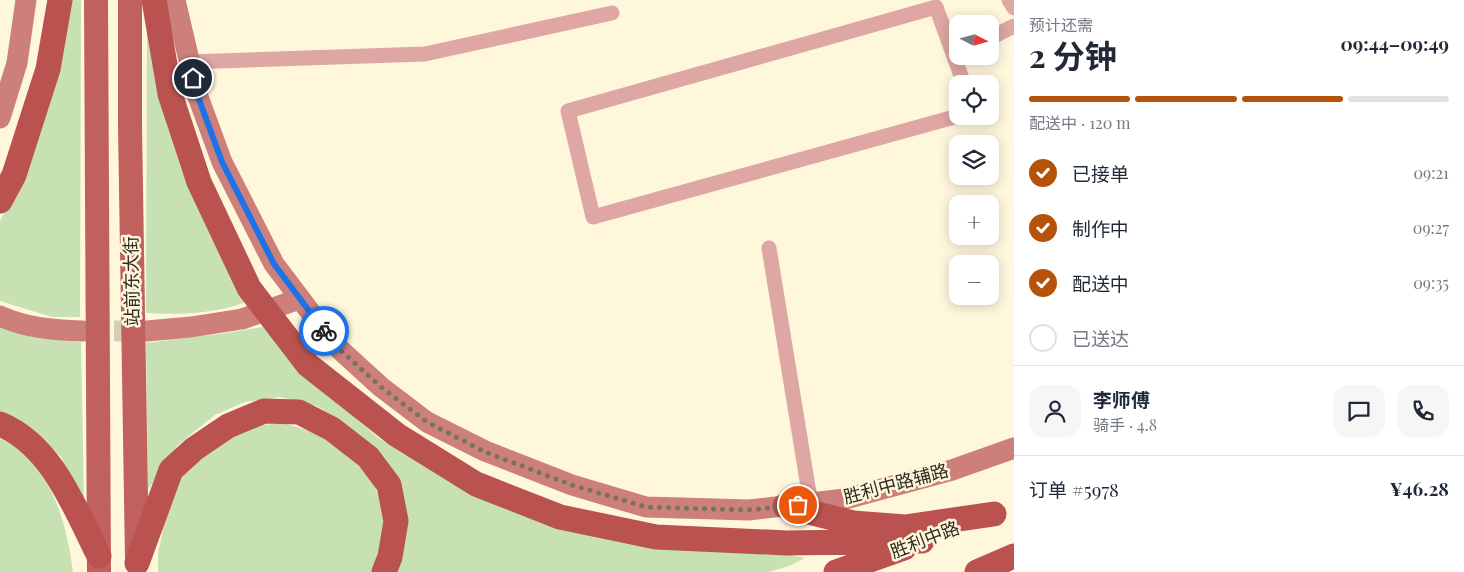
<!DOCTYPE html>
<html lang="zh">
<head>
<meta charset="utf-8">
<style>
	:root { --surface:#fff; --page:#f6f6f7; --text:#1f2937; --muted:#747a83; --line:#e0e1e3; --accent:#b45309 }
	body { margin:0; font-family:"Playfair Display","Noto Sans SC",serif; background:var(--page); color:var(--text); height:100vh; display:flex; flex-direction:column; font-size:19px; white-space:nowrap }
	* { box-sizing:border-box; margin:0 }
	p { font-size:16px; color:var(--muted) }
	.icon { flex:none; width:28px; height:28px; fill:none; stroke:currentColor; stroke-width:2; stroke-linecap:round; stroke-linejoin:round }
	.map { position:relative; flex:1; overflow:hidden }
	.details { display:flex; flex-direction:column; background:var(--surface); width:450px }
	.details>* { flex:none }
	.needle { width:32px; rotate:96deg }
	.tools { position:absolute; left:949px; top:15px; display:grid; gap:10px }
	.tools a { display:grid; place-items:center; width:50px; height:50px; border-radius:10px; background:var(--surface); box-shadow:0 2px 12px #0003; font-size:25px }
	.pin { position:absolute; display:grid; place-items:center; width:42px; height:42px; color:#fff; margin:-21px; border:2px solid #fff; border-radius:50%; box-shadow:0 1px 5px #0007 }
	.courier { position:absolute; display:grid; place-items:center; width:50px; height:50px; margin:-25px; border:4px solid #1a73e8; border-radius:50%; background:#fff; color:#222; box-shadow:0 1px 6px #0007 }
	.overview em { font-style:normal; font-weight:700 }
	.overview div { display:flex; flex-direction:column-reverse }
	.overview { display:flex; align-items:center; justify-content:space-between; height:85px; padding:0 15px }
	h1 { font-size:32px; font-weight:700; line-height:38px }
	.bar { display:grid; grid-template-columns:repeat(4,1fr); gap:8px 5px; align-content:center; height:60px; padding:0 15px }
	.bar i { height:6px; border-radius:4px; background:var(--line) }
	.bar .on { background:var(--accent) }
	.bar p { grid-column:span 4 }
	.line { display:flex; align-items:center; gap:12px; padding:0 15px; border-top:1px solid var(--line) }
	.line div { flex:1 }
	.round { display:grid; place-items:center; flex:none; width:52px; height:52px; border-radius:15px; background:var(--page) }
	ol { padding:0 15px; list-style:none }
	li { display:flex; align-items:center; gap:15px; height:55px }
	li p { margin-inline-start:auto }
	li .icon { padding:5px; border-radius:50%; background:var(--accent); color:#fff; stroke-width:4 }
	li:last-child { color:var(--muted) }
	li i { width:28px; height:28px; border:2px solid var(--line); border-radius:50% }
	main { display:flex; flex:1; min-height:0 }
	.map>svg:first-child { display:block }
</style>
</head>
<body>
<main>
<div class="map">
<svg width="1014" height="572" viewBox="0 0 1014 572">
	<rect width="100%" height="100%" fill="#fff7dc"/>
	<path fill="#c8e1b3" d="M 69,0 L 81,0 L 80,317 L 52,317 L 0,301 L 0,221 L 9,203 Z
		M 147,10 L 155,73 L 167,125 L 183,174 L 249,301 C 216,314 182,315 146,313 Z
		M 268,326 L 329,394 L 376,436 L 432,470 L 490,500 L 805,558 L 789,566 L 768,572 L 395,572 L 378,452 L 347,425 L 317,406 L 280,397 L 245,402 L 215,415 L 178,445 L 148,490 L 146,343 L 226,333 Z
		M 0,327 C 26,338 53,340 81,342 L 84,502 L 61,457 L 28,427 L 0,413 Z
		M 284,423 L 319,434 L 348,455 L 372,480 L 382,505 L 386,531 L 376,561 L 371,572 L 158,572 L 158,553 L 169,501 L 189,462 L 250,426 Z
		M 0,439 C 6,442 13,444 17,448 C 55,478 67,527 73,572 L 0,572 Z"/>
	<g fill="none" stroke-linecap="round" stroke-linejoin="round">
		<path stroke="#d5ceb7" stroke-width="21" stroke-dasharray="21 11" stroke-linecap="butt" d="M 82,331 L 147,331"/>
		<path stroke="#dea7a3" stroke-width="15" d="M 1009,0 L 1014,8
			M 990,38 L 1014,26
			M 189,62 L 425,54 L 612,13
			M 958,116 L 593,217 L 568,111 L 936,7 L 964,84
			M 769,248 L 812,511"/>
		<path stroke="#cd7f7a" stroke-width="21" d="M 175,0 L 197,94 L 222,162 L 274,264 L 336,346 L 381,387 L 427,422 L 485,451 L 572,485 L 646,507 L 749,510 L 845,499 L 952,470 L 1014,448
			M 0,118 L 17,63 L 26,0
			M 0,316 C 27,328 53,330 82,331
			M 147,331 L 191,327 L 242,319 L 299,299"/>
		<path stroke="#c0615d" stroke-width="24" d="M 96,0 L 99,572
			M 130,0 L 130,126 L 137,560"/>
		<path stroke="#ba5350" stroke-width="25" d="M 154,0 L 170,94 L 199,182 L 249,288 L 308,365 L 397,435 L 476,484 L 560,517 L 656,537 L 787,543 L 922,541
			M 0,201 L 14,175 L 48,69 L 60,0
			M 0,424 C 53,446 75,509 99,556
			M 785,506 L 853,523 L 905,527 L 994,514
			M 137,563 L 171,470 L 194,449 L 228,426 L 264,411 L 299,412 L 332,429 L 368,457 L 389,485 L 396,521 L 390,557 L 384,572
			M 836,572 L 904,548
			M 977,572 L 1014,556"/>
	</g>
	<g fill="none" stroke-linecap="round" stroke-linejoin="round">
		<path stroke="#777262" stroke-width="5" stroke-dasharray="0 9" d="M 324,331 L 336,346 L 381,387 L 427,422 L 485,452 L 572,485 L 646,507 L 748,510 L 798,505"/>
		<path stroke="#1a73e8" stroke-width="6" d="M 193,78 L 197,94 L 222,162 L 274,264 L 324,331"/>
	</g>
	<g text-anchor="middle" stroke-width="5" stroke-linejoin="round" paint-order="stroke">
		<g font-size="18" fill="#2e2b21" stroke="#fff7dc">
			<text transform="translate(132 281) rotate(-91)" y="6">站前东大街</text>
			<text transform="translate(896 484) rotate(-15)" y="6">胜利中路辅路</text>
			<text transform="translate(925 540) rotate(-21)" y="6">胜利中路</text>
		</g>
	</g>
</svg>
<div class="tools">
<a><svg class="needle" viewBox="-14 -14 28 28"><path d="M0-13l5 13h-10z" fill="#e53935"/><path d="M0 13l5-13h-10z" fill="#747a83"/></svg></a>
<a><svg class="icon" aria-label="locate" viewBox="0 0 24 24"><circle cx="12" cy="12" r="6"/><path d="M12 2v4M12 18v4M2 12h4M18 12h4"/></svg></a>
<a><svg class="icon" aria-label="layers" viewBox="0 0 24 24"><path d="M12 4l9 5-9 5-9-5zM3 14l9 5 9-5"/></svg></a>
<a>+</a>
<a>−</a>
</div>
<div class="pin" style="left:798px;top:505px;background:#ea580c"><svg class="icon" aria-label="bag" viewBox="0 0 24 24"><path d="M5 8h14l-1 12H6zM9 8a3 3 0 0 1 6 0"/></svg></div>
<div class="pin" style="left:193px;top:78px;background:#1f2937"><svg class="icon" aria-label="home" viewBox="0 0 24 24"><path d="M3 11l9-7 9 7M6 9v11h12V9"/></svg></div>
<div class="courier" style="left:324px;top:331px"><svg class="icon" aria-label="bike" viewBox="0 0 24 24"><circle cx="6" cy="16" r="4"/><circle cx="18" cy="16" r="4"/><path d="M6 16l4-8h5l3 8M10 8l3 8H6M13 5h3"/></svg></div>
</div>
<section class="details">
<div class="overview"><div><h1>2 分钟</h1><p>预计还需</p></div><em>09:44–09:49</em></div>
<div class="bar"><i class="on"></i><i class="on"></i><i class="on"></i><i></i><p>配送中 · 120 m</p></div>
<ol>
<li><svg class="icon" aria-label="check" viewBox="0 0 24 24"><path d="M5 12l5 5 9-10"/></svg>已接单<p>09:21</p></li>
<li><svg class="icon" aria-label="check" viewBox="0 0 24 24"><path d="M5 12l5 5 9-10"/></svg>制作中<p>09:27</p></li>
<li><svg class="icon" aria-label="check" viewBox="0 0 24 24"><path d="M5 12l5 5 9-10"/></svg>配送中<p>09:35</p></li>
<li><i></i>已送达</li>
</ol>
<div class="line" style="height:90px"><a class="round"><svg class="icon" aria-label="person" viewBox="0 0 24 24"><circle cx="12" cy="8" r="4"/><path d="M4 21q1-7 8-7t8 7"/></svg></a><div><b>李师傅</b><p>骑手 · 4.8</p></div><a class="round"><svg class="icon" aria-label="chat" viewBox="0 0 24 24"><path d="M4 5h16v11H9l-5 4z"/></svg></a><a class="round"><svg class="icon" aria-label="phone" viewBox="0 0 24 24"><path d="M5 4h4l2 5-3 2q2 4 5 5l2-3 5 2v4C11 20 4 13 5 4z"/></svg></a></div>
<div class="line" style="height:65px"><div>订单 #5978</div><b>¥46.28</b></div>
</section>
</main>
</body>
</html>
